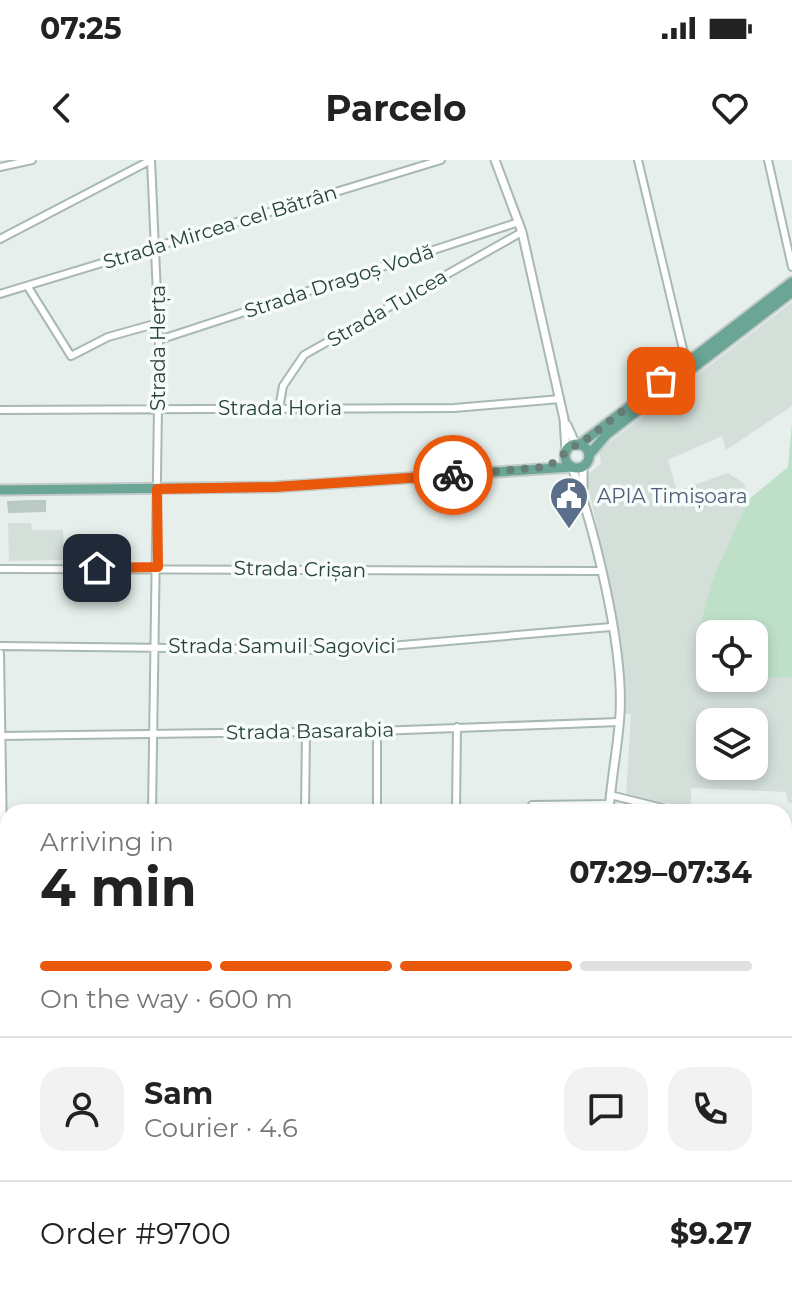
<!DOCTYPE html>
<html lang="en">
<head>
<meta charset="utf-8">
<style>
	:root { --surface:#fff; --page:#f2f2f2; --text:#222; --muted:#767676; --line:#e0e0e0; --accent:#ea580c }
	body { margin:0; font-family:Montserrat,sans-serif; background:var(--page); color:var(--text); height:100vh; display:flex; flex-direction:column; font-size:30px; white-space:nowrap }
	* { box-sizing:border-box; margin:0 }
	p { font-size:26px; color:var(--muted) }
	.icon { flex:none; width:44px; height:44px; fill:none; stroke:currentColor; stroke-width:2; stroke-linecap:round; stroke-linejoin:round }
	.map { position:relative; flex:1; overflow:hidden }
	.panel { position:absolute; left:0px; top:644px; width:792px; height:498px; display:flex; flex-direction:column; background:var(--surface); border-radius:24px 24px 0 0; box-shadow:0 4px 12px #0003 }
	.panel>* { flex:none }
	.tools { position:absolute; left:696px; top:460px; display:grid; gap:16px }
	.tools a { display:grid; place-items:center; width:72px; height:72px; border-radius:16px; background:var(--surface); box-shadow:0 4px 12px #0003; font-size:40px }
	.pin { position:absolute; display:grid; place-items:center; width:68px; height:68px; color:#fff; margin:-34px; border-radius:16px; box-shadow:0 4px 12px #0006 }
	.courier { position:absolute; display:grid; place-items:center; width:80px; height:80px; margin:-40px; border:6px solid #ea580c; border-radius:50%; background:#fff; color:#222; box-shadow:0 2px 10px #0007 }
	.overview em { font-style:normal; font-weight:700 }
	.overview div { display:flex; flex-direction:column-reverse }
	.overview { display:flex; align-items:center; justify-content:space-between; height:136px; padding:0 40px }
	h1 { font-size:52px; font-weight:700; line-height:60px }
	.bar { display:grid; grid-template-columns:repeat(4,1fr); gap:12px 8px; align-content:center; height:96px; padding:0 40px }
	.bar i { height:10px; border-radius:6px; background:var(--line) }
	.bar .selected { background:var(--accent) }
	.bar p { grid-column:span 4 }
	.line { display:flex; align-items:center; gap:20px; padding:0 40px; border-top:2px solid var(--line) }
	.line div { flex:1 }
	.round { display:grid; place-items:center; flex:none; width:84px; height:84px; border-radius:24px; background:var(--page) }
	.status { display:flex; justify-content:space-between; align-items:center; height:56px; padding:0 40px; background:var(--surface); direction:ltr }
	.status svg { height:22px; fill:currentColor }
	header { display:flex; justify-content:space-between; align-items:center; height:104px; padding:0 40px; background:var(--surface); font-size:36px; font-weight:700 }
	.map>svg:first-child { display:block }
</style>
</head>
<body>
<div class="status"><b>07:25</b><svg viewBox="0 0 49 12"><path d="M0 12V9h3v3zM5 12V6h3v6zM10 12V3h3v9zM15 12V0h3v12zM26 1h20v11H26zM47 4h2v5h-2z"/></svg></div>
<header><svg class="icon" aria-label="back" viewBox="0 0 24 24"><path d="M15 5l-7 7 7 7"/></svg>Parcelo<svg class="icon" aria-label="heart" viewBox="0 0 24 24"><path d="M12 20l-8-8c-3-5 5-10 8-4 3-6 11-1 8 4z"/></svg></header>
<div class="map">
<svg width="792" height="1141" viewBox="0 0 792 1141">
	<rect width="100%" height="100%" fill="#e6efeb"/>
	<path fill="#d4dfda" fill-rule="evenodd" d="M 792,142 L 792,246 L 726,290 L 722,276 L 668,300 L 677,331 L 728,313 L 744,323 L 748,340 L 712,420 L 701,462 L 721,466 L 721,474 L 710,474 L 710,518 L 792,517 L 792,643 L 788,643 L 786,632 L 691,628 L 691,648 L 626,635 L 631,554 L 624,554 L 622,485 L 586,316 L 601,303 L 599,290 ZM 710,562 L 754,562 L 754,606 L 710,606 Z
		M 8,363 L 31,363 L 32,370 L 63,370 L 64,400 L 9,401 Z"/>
	<path fill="#bfe0c8" d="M 792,263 L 792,517 L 717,520 L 754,518 L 754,474 L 721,474 L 721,466 L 701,462 L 712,420 L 748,340 L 788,307 Z"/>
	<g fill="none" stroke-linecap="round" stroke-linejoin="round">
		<path stroke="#8ec9d4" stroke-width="2" d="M 627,652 L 630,645 L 656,652
			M 303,1141 L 304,1138
			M 663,1141 L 671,1134"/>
	</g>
	<path fill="#bbcac4" stroke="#b8c9c2" stroke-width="2" d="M 33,341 L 45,341 L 45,351 L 9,352 L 8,342 Z"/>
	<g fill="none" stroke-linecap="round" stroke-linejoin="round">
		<defs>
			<path id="minor" d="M 151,0 L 159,180 L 152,652
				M 638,0 L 687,206
				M 768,0 L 792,107
				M 0,7 L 32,0
				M 0,79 L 151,0
				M 28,127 L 71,196 L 108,177 L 158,163
				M 0,134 L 441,0
				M 159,180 L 519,62
				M 279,248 L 283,226 L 304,195 L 522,72
				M 0,250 L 454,248 L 560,239
				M 0,409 L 600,411
				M 0,486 L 343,490 L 611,467
				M 0,493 L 6,865 L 4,898 L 0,903
				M 377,571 L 377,652
				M 0,576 L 377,571 L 619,562
				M 610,635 L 679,652
				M 532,645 L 609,644
				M 305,652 L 306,571
				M 456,652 L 457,567
				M 784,681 L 792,684
				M 784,728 L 792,733
				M 784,792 L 792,796
				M 0,969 L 8,973
				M 0,1090 L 8,1079
				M 13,1141 L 19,1134
				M 100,1141 L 105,1134
				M 223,1141 L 228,1134"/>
			<path id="tertiary" d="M 495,0 L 522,72 L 564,259 L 566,291
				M 567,265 L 576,285
				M 572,307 C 595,371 624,487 620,554 C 618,587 611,619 609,652
				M 583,332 L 583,306
				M 412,1141 L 417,1134"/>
			<path id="primary" d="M565 296a12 12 0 1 1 24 0a12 12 0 1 1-24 0Z
				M 579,285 L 792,122
				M 589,295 L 606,275 L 792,132
				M 0,330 L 275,327 L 571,307"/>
		</defs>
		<use href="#minor" stroke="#a8b8b2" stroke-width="10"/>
		<use href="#tertiary" stroke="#a8b8b2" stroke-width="11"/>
		<use href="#primary" stroke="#c2cac8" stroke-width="13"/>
		<use href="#minor" stroke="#fff" stroke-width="6"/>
		<use href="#tertiary" stroke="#fff" stroke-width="7"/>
		<use href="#primary" stroke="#6aa596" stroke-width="9"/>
	</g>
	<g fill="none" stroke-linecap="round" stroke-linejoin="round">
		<path stroke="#687f78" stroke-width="8" stroke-dasharray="0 14.4" d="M 453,315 L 546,307 C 560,301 569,285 579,285 L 661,221"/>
		<path stroke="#ea580c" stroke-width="10" d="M 97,408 L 158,407 L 157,329 L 275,327 L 453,315"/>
	</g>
	<defs>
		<symbol id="civic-pin" viewBox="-11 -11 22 30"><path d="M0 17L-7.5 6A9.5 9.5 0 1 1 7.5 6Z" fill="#5c6f8a" stroke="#f7fbf9"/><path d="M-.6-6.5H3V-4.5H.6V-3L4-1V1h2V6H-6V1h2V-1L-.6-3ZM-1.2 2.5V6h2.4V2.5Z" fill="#fff"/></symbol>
	</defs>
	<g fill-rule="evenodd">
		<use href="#civic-pin" x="547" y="314" width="44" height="60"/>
	</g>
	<g text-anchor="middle" stroke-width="7" stroke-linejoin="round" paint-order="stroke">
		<g font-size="20" fill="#24423a" stroke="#f7fbf9">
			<text transform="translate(220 67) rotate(-17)" y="7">Strada Mircea cel Bătrân</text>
			<text transform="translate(339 121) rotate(-18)" y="7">Strada Dragoș Vodă</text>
			<text transform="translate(387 148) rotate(-30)" y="7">Strada Tulcea</text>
			<text transform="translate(158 188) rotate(-90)" y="7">Strada Herța</text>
			<text x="280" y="255">Strada Horia</text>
			<text transform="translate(300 409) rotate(1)" y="7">Strada Crișan</text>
			<text x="282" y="493">Strada Samuil Sagovici</text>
			<text transform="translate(310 571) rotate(-1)" y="7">Strada Basarabia</text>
		</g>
		<g font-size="20" fill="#4e5e75" stroke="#f7fbf9" text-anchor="start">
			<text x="597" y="343">APIA Timișoara</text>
		</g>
	</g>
</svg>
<div class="tools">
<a><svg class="icon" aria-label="locate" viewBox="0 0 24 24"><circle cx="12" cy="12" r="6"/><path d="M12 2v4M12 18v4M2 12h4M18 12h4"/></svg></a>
<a><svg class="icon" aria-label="layers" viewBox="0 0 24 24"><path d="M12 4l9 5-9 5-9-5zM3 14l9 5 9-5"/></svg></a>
</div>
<div class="pin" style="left:661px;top:221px;background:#ea580c"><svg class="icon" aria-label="bag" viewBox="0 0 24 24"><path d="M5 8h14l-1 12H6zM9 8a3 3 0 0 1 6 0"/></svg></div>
<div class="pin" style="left:97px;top:408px;background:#1f2937"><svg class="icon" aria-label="home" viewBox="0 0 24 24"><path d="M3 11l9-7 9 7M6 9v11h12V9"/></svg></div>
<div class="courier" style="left:453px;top:315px"><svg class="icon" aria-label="bike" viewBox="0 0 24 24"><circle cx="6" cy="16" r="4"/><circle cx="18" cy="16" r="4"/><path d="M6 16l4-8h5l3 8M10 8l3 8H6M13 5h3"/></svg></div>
<section class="panel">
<div class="overview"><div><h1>4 min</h1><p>Arriving in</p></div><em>07:29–07:34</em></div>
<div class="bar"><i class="selected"></i><i class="selected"></i><i class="selected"></i><i></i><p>On the way · 600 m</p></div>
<div class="line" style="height:144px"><a class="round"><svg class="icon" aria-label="person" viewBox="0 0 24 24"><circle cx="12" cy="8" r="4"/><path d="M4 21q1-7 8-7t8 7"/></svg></a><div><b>Sam</b><p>Courier · 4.6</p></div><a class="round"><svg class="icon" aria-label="chat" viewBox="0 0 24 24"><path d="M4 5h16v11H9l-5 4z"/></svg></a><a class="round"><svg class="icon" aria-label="phone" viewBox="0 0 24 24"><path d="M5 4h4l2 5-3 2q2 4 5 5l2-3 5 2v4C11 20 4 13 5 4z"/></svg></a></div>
<div class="line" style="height:104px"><div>Order #9700</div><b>$9.27</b></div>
</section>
</div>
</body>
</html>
